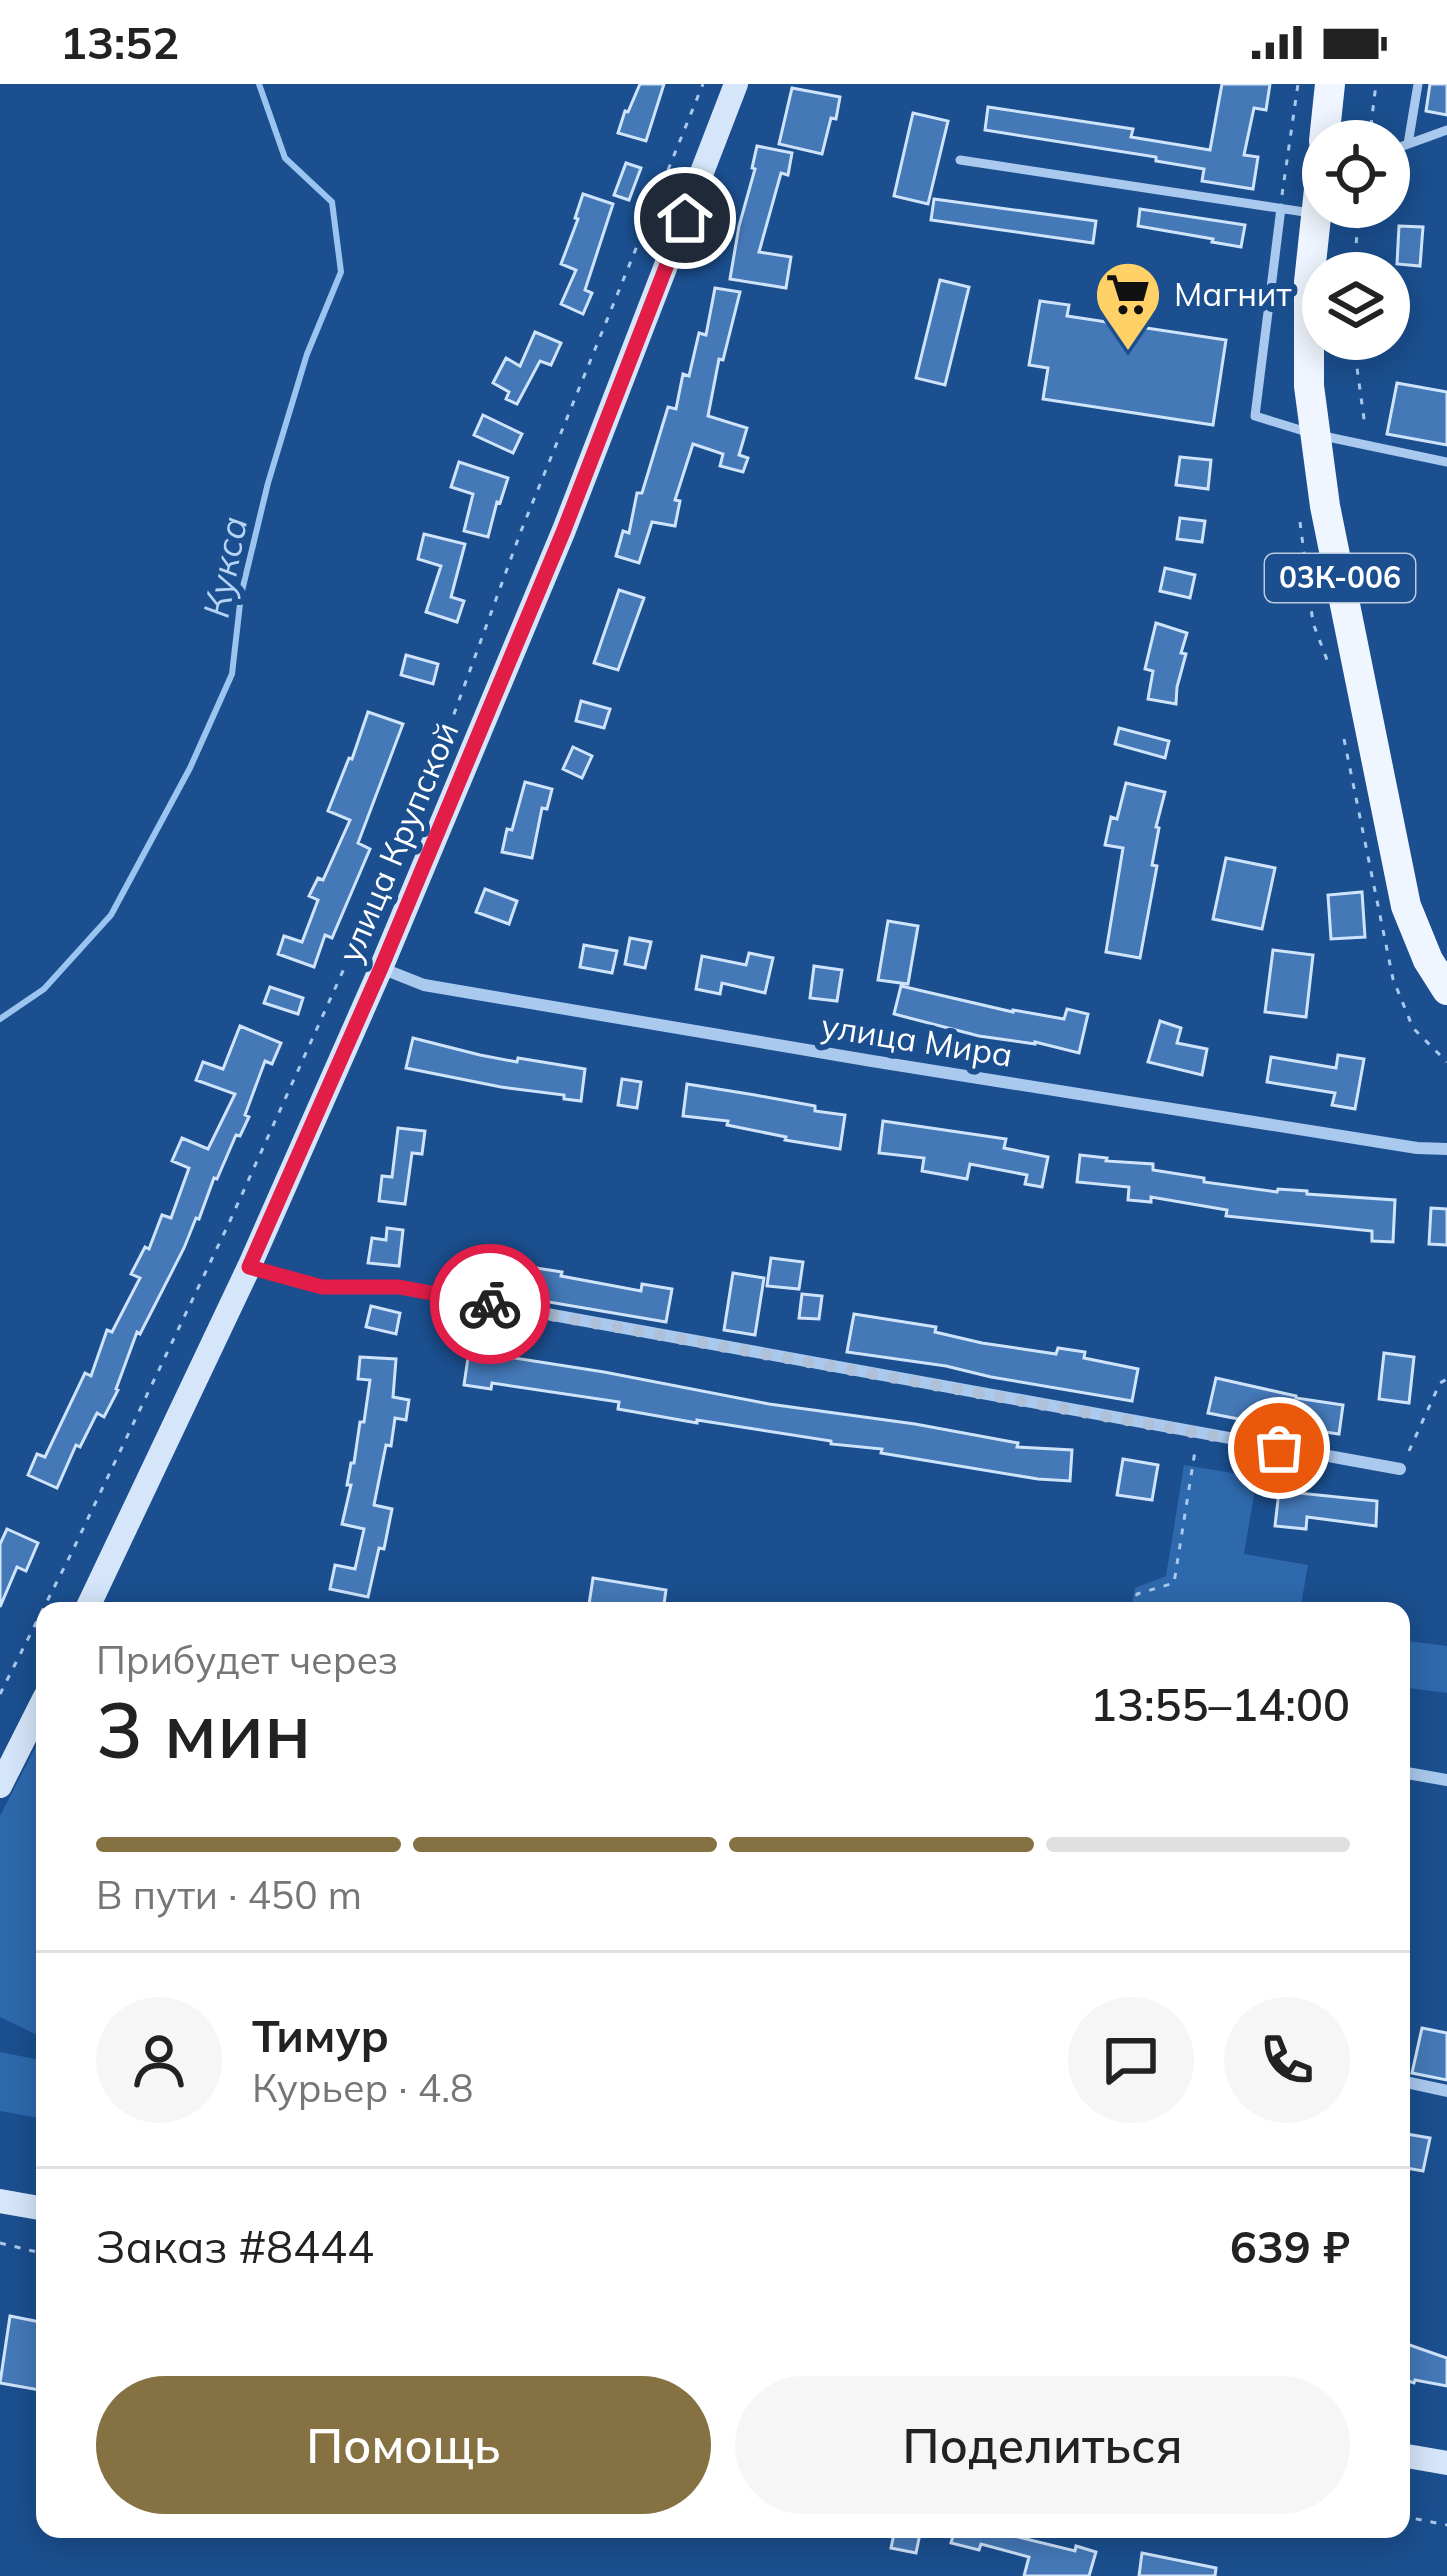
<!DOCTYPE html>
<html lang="ru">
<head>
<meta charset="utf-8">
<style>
	:root { --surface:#fff; --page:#f6f6f6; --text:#222; --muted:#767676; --line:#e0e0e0; --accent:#857141 }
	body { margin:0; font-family:Mulish,sans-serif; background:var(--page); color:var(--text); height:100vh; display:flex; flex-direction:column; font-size:45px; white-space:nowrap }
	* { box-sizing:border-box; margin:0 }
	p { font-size:39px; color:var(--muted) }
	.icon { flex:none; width:66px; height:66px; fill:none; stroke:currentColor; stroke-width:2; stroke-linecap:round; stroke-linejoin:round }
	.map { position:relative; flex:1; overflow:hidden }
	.side { position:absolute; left:36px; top:1518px; width:1374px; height:936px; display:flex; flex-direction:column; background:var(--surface); border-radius:24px; box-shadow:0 6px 30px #0003 }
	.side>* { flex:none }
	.controls { position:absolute; left:1302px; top:36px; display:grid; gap:24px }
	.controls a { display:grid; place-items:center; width:108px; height:108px; border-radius:50%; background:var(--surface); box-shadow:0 6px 30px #0003; font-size:60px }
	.pin { position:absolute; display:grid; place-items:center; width:102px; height:102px; color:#fff; margin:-51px; border:6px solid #fff; border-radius:50%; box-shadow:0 3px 12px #0007 }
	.courier { position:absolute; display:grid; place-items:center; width:120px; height:120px; margin:-60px; border:9px solid #e11d48; border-radius:50%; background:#fff; color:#222; box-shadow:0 3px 15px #0007 }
	.head em { font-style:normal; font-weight:600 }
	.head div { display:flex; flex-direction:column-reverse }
	.head { display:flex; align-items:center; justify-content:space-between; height:204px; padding:0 60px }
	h1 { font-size:78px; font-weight:600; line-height:90px }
	.bar { display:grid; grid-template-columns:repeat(4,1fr); gap:18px 12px; align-content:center; height:144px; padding:0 60px }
	.bar i { height:15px; border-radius:9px; background:var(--line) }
	.bar .current { background:var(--accent) }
	.bar p { grid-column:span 4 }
	.line { display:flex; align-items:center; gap:30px; padding:0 60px; border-top:3px solid var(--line) }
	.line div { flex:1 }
	.round { display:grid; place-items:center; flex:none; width:126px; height:126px; border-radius:63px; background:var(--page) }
	.cta { display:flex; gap:24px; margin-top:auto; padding:24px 60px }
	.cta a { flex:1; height:138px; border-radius:72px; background:var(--accent); color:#fff; font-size:48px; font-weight:600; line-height:138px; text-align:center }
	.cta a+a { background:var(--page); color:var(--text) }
	.status { display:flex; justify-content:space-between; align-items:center; height:84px; padding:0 60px; background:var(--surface); direction:ltr }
	.status svg { height:33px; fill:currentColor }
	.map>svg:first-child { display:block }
</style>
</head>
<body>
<div class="status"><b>13:52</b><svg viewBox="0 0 49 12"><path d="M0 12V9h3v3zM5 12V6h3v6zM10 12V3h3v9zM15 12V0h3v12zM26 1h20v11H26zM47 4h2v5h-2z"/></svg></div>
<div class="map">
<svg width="1447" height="2492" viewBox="0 0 1447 2492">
	<rect width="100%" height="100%" fill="#1b4f8f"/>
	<path fill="#2e69ad" d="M 1184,1381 L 1257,1393 L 1244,1470 L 1308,1481 L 1300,1527 L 1131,1527 L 1135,1504 L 1166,1492 Z
		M 1401,1556 L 1447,1562 L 1447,1609 L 1401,1603 Z
		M 45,1645 L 45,1955 L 0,1933 L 0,1732 Z
		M 0,1968 L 45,1977 L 45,2035 L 0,2027 Z"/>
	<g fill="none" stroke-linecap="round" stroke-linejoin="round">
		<path stroke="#9cc4f0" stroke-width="6" d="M 0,935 L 44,905 L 111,831 L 190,684 L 232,590 L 241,511 L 268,399 L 307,270 L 341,188 L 332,118 L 285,74 L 259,0"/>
	</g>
	<path fill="#4478b7" stroke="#cfe3fa" stroke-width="3" d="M 640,0 L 664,0 L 646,57 L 618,49 L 625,27 L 628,28 Z
		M 1222,0 L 1270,0 L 1266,26 L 1254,24 L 1244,71 L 1258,73 L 1253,105 L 1202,97 L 1204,85 L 1156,77 L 1156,73 L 985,46 L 988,23 L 1133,45 L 1131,53 L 1210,66 Z
		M 1430,0 L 1447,0 L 1447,31 L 1426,27 Z
		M 792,4 L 840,13 L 836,35 L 831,34 L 822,70 L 779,60 Z
		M 913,29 L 948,37 L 928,120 L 894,112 Z
		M 757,62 L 792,69 L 788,91 L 781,89 L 759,168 L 791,173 L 786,204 L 730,195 L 739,142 L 755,85 L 752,84 Z
		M 626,79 L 641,84 L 629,116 L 614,111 Z
		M 583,110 L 613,120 L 585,206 L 592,209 L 583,230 L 561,220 L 576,186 L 561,180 L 578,135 L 575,134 Z
		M 934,115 L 1096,137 L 1093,159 L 931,136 Z
		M 1140,125 L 1245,141 L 1241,163 L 1212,158 L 1213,155 L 1138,142 Z
		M 1399,142 L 1423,143 L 1420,182 L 1397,180 Z
		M 940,196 L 969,203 L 945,301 L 916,294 Z
		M 715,204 L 740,208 L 723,276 L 719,275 L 708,332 L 747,344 L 739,371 L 748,374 L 743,388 L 720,382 L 723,370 L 693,360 L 675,416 L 680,417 L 675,442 L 652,438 L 639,479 L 616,472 L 623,447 L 629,449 L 637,409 L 642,409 L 668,323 L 676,325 L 683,290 L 689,292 L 699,249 L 706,251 Z
		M 1040,217 L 1069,221 L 1067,232 L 1226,256 L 1213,341 L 1043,315 L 1048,284 L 1029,281 Z
		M 535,248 L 561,259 L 551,281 L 540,277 L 517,320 L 506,315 L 509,308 L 493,299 L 506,274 L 520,282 Z
		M 1397,299 L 1447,308 L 1447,361 L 1387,350 Z
		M 483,331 L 522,350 L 513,369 L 474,351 Z
		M 1180,373 L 1211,376 L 1208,405 L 1176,401 Z
		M 459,378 L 508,394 L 500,419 L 497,418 L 488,453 L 464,447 L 473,410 L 451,403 Z
		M 1180,434 L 1205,437 L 1202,458 L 1177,455 Z
		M 424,450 L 465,460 L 451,513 L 464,517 L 457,538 L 426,528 L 441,482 L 418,475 Z
		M 1165,484 L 1195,491 L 1190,514 L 1160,507 Z
		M 619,506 L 644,514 L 618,586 L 594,579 Z
		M 1156,539 L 1187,549 L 1181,569 L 1186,570 L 1177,603 L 1176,620 L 1148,615 L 1153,587 L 1145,585 Z
		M 406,571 L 438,580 L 433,600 L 401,591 Z
		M 581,617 L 610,625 L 604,644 L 576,637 Z
		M 368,628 L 403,640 L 358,759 L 370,765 L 332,854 L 325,851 L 314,883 L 278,870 L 284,852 L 302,858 L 318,816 L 309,812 L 318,794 L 323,796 L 350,736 L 328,727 L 349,674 L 352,675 Z
		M 1119,644 L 1169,657 L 1165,674 L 1115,660 Z
		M 573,663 L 592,672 L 582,694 L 563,685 Z
		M 525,698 L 552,705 L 547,725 L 542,724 L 532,774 L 502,768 L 507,745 L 512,746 Z
		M 1126,699 L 1165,708 L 1156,743 L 1159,744 L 1152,781 L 1157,782 L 1140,874 L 1106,868 L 1123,764 L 1105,761 L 1111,733 L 1117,735 Z
		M 1226,774 L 1275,784 L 1262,845 L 1213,835 Z
		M 485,805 L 517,817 L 509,840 L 476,828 Z
		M 1362,808 L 1365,853 L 1331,855 L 1328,811 Z
		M 888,837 L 918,842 L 908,900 L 878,896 Z
		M 630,854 L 651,858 L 645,884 L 625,880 Z
		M 584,861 L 617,867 L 612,889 L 580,883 Z
		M 1273,866 L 1313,871 L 1306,933 L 1265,928 Z
		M 749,869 L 773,874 L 765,909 L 722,899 L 720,910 L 696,905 L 702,872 L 746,881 Z
		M 814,882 L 842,886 L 837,917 L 810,914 Z
		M 901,902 L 1013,928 L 1013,926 L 1064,935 L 1067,925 L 1088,930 L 1079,969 L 1035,958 L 1035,960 L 979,952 L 894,930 Z
		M 270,903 L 303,914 L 298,930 L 264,919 Z
		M 1160,937 L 1181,944 L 1177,959 L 1207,965 L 1202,991 L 1148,978 Z
		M 240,942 L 281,959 L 272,980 L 265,977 L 245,1031 L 249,1033 L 240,1052 L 236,1051 L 217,1095 L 214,1094 L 199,1135 L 196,1134 L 184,1164 L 140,1250 L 137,1248 L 116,1305 L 118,1306 L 104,1333 L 97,1329 L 80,1363 L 76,1361 L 57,1404 L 28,1391 L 37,1370 L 45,1373 L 85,1289 L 91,1292 L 107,1246 L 112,1248 L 140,1194 L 131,1190 L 145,1163 L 149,1165 L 162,1131 L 171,1134 L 189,1084 L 172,1077 L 182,1054 L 208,1065 L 235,1010 L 196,996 L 203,978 L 223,985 Z
		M 413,954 L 480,971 L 517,978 L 518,974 L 585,985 L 581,1017 L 564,1015 L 564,1011 L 501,1003 L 406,984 Z
		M 1338,971 L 1364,975 L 1355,1025 L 1332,1021 L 1335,1009 L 1267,998 L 1271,973 L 1336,984 Z
		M 622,995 L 641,998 L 637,1024 L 618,1021 Z
		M 687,1000 L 755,1011 L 815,1022 L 815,1027 L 845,1031 L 840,1065 L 785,1056 L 786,1053 L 727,1041 L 728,1037 L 683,1032 Z
		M 883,1037 L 1006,1055 L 1004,1064 L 1048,1073 L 1042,1103 L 1025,1100 L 1027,1091 L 970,1080 L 967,1095 L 922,1087 L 924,1074 L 879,1069 Z
		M 398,1044 L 425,1047 L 422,1070 L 412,1069 L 405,1120 L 379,1117 L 382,1092 L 392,1093 Z
		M 1080,1071 L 1107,1074 L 1106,1077 L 1153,1080 L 1153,1086 L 1204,1094 L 1204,1098 L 1277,1108 L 1278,1105 L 1307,1107 L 1307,1110 L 1395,1116 L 1393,1158 L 1372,1157 L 1372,1147 L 1226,1132 L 1227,1126 L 1151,1113 L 1151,1118 L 1128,1116 L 1129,1103 L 1077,1098 Z
		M 1431,1124 L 1447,1125 L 1447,1161 L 1429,1160 Z
		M 387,1144 L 403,1146 L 399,1182 L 368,1179 L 372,1154 L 386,1156 Z
		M 491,1166 L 518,1171 L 517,1181 L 562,1188 L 561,1192 L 641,1207 L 642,1200 L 672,1205 L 666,1238 L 484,1207 Z
		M 771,1174 L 803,1178 L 799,1205 L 767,1202 Z
		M 733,1189 L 764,1194 L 755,1251 L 724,1246 Z
		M 802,1210 L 822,1212 L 819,1235 L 799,1234 Z
		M 371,1222 L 400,1229 L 396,1250 L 366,1243 Z
		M 854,1230 L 936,1243 L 935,1248 L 982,1259 L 1056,1270 L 1058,1264 L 1085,1268 L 1084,1274 L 1138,1285 L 1132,1317 L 991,1293 L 946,1282 L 847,1268 Z
		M 469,1267 L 604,1288 L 769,1320 L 915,1340 L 1018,1359 L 1017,1363 L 1072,1366 L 1070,1397 L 1038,1395 L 881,1369 L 882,1365 L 831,1360 L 831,1357 L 697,1336 L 697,1339 L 618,1325 L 619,1318 L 492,1299 L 491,1305 L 464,1301 Z
		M 1384,1269 L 1414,1273 L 1409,1319 L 1379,1315 Z
		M 360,1273 L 396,1275 L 393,1313 L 409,1316 L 406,1336 L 395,1334 L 391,1362 L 386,1361 L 374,1421 L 392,1425 L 384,1465 L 379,1464 L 368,1513 L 330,1505 L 335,1481 L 355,1485 L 364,1445 L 342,1440 L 351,1401 L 347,1401 L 351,1379 L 354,1379 L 360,1338 L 364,1338 L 370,1296 L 358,1295 Z
		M 1216,1294 L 1296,1312 L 1296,1314 L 1343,1321 L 1339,1350 L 1289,1343 L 1289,1345 L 1208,1329 Z
		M 1123,1375 L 1158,1381 L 1152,1416 L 1117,1411 Z
		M 1279,1407 L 1377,1417 L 1376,1442 L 1307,1433 L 1306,1445 L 1275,1442 Z
		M 7,1445 L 38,1459 L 26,1487 L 17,1483 L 0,1523 L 0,1460 Z
		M 593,1494 L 666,1506 L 663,1527 L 588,1527 Z
		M 1422,1944 L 1447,1949 L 1447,1996 L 1412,1989 Z
		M 1401,2049 L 1430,2054 L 1423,2087 L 1401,2083 Z
		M 10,2232 L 45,2239 L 45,2307 L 0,2299 Z
		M 1401,2258 L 1447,2274 L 1447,2302 L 1415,2296 L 1414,2299 L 1401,2295 Z
		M 895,2445 L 921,2445 L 916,2469 L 891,2464 Z
		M 945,2445 L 999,2445 L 1011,2448 L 1010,2451 L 1075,2467 L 1076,2462 L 1096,2468 L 1089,2492 L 1024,2492 L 1029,2473 L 981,2460 L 979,2466 L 951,2459 L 953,2452 L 944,2450 Z
		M 1142,2469 L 1216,2484 L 1215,2492 L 1139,2492 Z"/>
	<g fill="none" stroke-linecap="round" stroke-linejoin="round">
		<path stroke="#a9c9ee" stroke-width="3" stroke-dasharray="6 9" stroke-linecap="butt" d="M 1369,57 L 1376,0
			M 1282,111 L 1298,0
			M 1353,189 L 1360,123
			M 1353,255 L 1365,342
			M 1300,438 L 1313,539 L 1329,581
			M 1344,655 L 1393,895 L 1413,944 L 1447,978
			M 1409,1367 L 1440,1299 L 1447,1295
			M 1134,1527 L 1137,1510 L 1174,1499 L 1195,1367
			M 0,1610 L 71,1470 L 229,1139 L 432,690 L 521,447 L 703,0
			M 0,2159 L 45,2170
			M 1401,2432 L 1447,2441"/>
		<path stroke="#a9c9ee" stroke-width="9" d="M 1408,60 L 1418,0
			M 1389,67 L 1447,46
			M 960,76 L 1311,129
			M 1281,124 L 1255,332 L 1307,348
			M 1323,352 L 1447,378"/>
		<path stroke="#a9c9ee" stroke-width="12" d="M 381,884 L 424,901 L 872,977 L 1417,1064 L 1447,1065
			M 249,1183 L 322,1203 L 399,1203 L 1400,1385
			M 1401,1688 L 1447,1696
			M 1401,1997 L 1447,2007"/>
		<path stroke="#d6e6fa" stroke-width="24" d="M 86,1527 L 249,1183 L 381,884 L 564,446 L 736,0
			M 0,1702 L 45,1613
			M 0,2117 L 45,2125
			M 1401,2371 L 1447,2379"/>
		<path stroke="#f0f6ff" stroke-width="30" d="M 1324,57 L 1330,0
			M 1323,68 L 1309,198 L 1309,302 L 1325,422 L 1406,822 L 1428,876 L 1447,906"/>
	</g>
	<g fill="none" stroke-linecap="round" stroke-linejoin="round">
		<path stroke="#afc1d8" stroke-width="12" stroke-dasharray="0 21.6" d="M 490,1220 L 1279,1364"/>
		<path stroke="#e11d48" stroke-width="15" d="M 490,1220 L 399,1203 L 322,1203 L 249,1183 L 381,884 L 564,446 L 685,134"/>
	</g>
	<defs>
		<symbol id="supermarket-pin" viewBox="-11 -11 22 30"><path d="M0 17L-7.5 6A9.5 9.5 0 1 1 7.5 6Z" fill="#ffd166" stroke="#1b4f8f"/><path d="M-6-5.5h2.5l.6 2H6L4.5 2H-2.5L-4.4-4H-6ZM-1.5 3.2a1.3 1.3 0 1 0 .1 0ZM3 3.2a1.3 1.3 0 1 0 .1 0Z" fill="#111"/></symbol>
	</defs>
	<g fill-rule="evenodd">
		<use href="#supermarket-pin" x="1090" y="172" width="76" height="104"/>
	</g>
	<g text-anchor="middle" stroke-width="12" stroke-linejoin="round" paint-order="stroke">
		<rect fill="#1b4f8f" stroke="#bbcadd" stroke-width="3" x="1265" y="470" width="150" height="48" rx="9"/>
		<g font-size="30" font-weight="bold" fill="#fff">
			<text x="1340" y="504">03К-006</text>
		</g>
		<g font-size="33" fill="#fff" stroke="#1b4f8f" text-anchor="start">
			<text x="1174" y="222">Магнит</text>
		</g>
		<g font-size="33" fill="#fff" stroke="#1b4f8f">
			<text transform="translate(398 758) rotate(-67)" y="12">улица Крупской</text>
			<text transform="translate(917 956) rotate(9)" y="12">улица Мира</text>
		</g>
		<g font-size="36" font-style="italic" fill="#b5d3f5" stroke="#1b4f8f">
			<text transform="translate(225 483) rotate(-79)" y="13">Кукса</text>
		</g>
	</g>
</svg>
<div class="controls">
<a><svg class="icon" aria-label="locate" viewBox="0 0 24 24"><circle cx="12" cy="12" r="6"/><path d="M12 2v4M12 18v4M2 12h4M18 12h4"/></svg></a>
<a><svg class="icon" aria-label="layers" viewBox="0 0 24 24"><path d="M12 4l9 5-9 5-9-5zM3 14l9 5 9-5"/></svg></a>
</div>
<div class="pin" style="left:1279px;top:1364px;background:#ea580c"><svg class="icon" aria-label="bag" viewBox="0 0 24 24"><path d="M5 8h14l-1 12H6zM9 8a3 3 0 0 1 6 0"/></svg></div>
<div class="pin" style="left:685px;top:134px;background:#1f2937"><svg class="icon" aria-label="home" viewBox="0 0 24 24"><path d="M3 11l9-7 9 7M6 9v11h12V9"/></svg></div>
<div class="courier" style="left:490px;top:1220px"><svg class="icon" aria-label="bike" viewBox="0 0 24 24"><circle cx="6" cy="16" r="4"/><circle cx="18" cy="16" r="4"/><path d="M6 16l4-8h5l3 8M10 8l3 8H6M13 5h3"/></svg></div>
<section class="side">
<div class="head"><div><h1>3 мин</h1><p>Прибудет через</p></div><em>13:55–14:00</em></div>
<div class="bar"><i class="current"></i><i class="current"></i><i class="current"></i><i></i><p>В пути · 450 m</p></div>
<div class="line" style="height:216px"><a class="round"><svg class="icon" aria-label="person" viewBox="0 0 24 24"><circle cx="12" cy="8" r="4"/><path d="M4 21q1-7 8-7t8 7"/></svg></a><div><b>Тимур</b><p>Курьер · 4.8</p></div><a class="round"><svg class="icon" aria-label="chat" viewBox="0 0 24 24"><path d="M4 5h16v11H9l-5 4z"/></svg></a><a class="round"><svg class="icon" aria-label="phone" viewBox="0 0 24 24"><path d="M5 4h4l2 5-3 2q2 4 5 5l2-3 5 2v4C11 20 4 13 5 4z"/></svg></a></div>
<div class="line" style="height:156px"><div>Заказ #8444</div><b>639 ₽</b></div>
<div class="cta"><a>Помощь</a><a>Поделиться</a></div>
</section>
</div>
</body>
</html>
